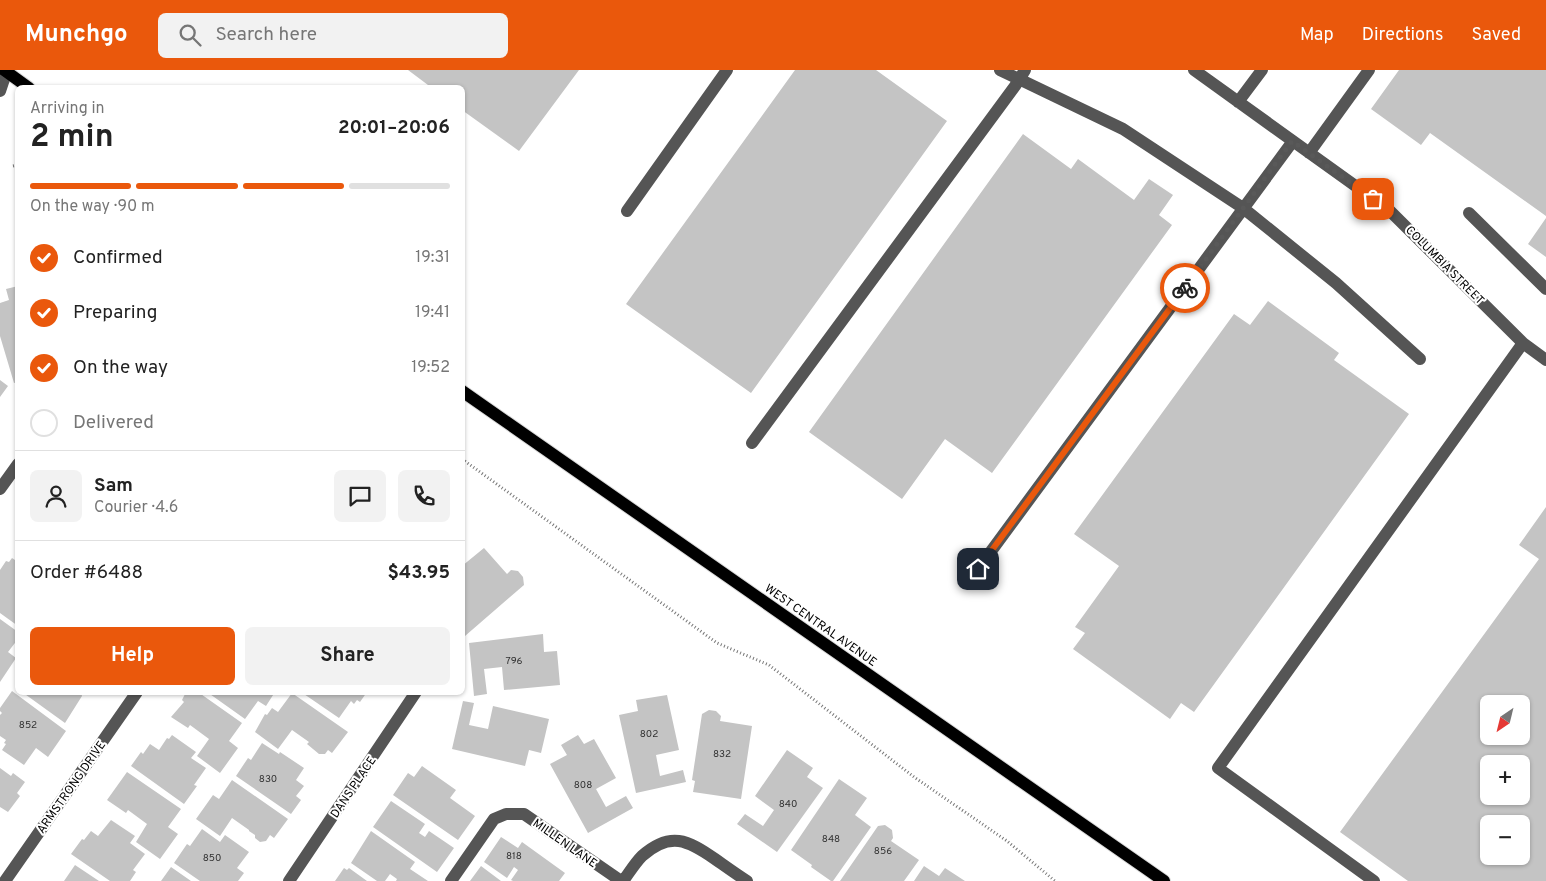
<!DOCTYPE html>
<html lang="en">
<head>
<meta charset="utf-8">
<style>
	:root { --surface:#fff; --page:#f2f2f2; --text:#222; --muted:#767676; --line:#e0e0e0; --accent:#ea580c }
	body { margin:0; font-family:Overpass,sans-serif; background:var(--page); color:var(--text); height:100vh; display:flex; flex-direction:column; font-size:19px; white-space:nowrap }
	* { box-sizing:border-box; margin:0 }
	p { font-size:16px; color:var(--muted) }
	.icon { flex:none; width:28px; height:28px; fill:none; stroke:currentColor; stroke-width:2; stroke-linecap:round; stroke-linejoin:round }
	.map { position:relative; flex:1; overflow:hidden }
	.drawer { position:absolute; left:15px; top:15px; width:450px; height:610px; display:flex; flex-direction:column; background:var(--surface); border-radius:8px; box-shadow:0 1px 4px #0004 }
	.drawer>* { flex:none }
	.needle { width:32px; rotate:215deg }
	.buttons { position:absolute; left:1480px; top:625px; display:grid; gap:10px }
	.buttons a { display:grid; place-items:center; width:50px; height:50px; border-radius:8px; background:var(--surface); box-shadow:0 1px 4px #0004; font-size:25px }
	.pin { position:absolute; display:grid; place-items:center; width:42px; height:42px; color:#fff; margin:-21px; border-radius:10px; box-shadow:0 2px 8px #0006 }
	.courier { position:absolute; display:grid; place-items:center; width:50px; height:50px; margin:-25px; border:4px solid #ea580c; border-radius:50%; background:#fff; color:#222; box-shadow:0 1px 6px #0007 }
	.headline em { font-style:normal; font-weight:700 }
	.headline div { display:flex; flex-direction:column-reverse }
	.headline { display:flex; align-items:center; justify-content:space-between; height:85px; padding:0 15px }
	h1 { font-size:32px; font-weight:700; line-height:38px }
	.bar { display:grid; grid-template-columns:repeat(4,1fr); gap:8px 5px; align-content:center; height:60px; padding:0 15px }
	.bar i { height:6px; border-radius:4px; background:var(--line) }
	.bar .active { background:var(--accent) }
	.bar p { grid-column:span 4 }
	.line { display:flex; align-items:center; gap:12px; padding:0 15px; border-top:1px solid var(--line) }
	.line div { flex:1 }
	.round { display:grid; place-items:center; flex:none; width:52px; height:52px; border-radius:8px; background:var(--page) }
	ol { padding:0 15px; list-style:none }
	li { display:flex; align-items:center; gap:15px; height:55px }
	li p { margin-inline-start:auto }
	li .icon { padding:5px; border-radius:50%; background:var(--accent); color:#fff; stroke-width:4 }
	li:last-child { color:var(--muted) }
	li i { width:28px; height:28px; border:2px solid var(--line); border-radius:50% }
	.primary-button { display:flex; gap:10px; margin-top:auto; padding:10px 15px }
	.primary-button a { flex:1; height:58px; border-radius:8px; background:var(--accent); color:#fff; font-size:20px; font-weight:700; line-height:58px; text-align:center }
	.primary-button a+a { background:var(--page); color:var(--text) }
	header { display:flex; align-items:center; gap:30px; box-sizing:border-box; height:70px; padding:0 25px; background:var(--accent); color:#fff }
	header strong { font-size:24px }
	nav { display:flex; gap:28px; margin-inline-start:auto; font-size:18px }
	.search { width:350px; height:45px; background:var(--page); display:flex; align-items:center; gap:12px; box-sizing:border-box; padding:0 18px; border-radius:8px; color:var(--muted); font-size:19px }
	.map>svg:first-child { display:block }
</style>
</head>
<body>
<header>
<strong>Munchgo</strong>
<div class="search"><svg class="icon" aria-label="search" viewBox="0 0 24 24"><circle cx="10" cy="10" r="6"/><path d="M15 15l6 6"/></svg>Search here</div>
<nav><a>Map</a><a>Directions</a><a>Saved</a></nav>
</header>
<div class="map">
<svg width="1546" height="811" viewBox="0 0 1546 811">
	<rect width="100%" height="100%" fill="#fff"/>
	<path fill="#c4c4c4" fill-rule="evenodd" d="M 408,0 L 579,0 L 519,81 L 462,40 L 462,18 L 432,18 Z
		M 795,0 L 876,0 L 947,51 L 751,323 L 626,234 Z
		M 1399,0 L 1546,0 L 1546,146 L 1430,63 L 1421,75 L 1371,39 Z
		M 1023,64 L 1071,99 L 1078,89 L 1134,130 L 1149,109 L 1173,125 L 1159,145 L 1172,155 L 992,403 L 945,369 L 902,429 L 809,362 Z
		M 1546,148 L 1546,187 L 1528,174 Z
		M 18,216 L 18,312 L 14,313 L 0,266 L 0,233 L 9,230 L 6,219 Z
		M 1268,231 L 1339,283 L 1334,290 L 1409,344 L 1194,642 L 1181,633 L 1170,649 L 1073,579 L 1085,563 L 1075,557 L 1119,496 L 1074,464 L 1234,244 L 1250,255 Z
		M 0,310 L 8,316 L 0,327 Z
		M 1546,437 L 1546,811 L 1408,811 L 1340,762 L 1539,489 L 1519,475 ZM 1489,634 L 1521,634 L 1521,666 L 1489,666 ZM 1489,694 L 1521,694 L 1521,726 L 1489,726 ZM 1489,754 L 1521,754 L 1521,786 L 1489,786 Z
		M 484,478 L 507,504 L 511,500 L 518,501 L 523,507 L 524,515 L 465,566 L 462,563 L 462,496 Z
		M 12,488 L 18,492 L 18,556 L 0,543 L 0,500 L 6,491 L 9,492 Z
		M 0,549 L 18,562 L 18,569 L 8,582 L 16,588 L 0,612 Z
		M 543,564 L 544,582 L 557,581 L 560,615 L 504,620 L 502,597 L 484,599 L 487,624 L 474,626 L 469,573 Z
		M 12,621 L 66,661 L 48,687 L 36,678 L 24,695 L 2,680 L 6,674 L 4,673 L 6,670 L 0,666 L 0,645 L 2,643 L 0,641 L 0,638 Z
		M 22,622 L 81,622 L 82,626 L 65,653 Z
		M 186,622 L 198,622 L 242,653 L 229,671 L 238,678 L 220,703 L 197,686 L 209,669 L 190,655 L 188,658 L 171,647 L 184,632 L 182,630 Z
		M 207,622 L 275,622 L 266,636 L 258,631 L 245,649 Z
		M 301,622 L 367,622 L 360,632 L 357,630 L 354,634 L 351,631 L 339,648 Z
		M 292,623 L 348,662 L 332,683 L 328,680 L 325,684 L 319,684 L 307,674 L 309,672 L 292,660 L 278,679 L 255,662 L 265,644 L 267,645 L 272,638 L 278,642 Z
		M 667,625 L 679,680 L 656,685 L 660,706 L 683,700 L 686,712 L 636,723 L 619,645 L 638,641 L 636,630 Z
		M 463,631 L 474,633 L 469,655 L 488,659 L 493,636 L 549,649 L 541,683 L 529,680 L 525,696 L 452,679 Z
		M 709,640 L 716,641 L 721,646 L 720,651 L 752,656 L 741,729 L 693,722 L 695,711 L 692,710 L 702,644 Z
		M 172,665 L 196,682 L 191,688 L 206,698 L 194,715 L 197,716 L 184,734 L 131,696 L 141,682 L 143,684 L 150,674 L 159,680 L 167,668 L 169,669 Z
		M 578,665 L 584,674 L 594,669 L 616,708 L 596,719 L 606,737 L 626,726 L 633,738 L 588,763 L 550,694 L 567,685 L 561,675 Z
		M 262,673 L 279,684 L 280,682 L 304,698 L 296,710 L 304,716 L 296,726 L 301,730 L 291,744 L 236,706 L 248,688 L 251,690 Z
		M 787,680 L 813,698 L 807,707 L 823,718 L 777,782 L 737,754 L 745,744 L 763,756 L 774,740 L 755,726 Z
		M 422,696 L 456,720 L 450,728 L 475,746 L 458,770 L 393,725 L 408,703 L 414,707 Z
		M 0,698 L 11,706 L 13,703 L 25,712 L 17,723 L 20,726 L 8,742 L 0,737 Z
		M 127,702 L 181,739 L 168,757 L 178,764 L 160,789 L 136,772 L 147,754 L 128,740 L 126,743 L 107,730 Z
		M 839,709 L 867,728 L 855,745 L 871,757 L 833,811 L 831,811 L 811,797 L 812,795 L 791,780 Z
		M 232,710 L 288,749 L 274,768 L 270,765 L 266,771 L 260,772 L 255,768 L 255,765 L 249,761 L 249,760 L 232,748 L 220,766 L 196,749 L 213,725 L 219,729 Z
		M 391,731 L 425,754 L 419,763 L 425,767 L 429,761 L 454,778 L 437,802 L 373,757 Z
		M 111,750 L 135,766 L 130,773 L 145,784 L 133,800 L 136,802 L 130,811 L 110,811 L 71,784 L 82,769 L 84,770 L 91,761 L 98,766 Z
		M 885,755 L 892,760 L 893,768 L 891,771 L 919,790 L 904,811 L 840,811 L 878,756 Z
		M 202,759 L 220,772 L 225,765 L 249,782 L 237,798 L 244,803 L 238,811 L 200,811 L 174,793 L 187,774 L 190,776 Z
		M 371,761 L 415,792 L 410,799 L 428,811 L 396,811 L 397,809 L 390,804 L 385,811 L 377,811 L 351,793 Z
		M 501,767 L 518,778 L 522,772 L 565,803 L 559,811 L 513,811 L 511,810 L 518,800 L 514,797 L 507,808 L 484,792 Z
		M 75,795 L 99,811 L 64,811 Z
		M 481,796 L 501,811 L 470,811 Z
		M 924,796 L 939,806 L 945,798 L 965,811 L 914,811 Z
		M 171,797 L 191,811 L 161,811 Z
		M 344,798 L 347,800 L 349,798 L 367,811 L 335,811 Z"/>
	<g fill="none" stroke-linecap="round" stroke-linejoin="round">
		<defs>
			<path id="major" d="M 4,0 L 29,18
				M 462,321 L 1164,811"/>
		</defs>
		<use href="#major" stroke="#dbdbdb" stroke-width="14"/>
		<path stroke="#777" stroke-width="3" stroke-dasharray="1 2.5" stroke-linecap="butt" d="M 13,96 L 18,95
			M 462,389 L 717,573 L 769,595 L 914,707 L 1007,771 L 1055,811"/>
		<path stroke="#555" stroke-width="12" d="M 1000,0 L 1123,59 L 1243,138 L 1336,213 L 1420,289
			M 1194,0 L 1389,140 L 1523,273 L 1546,290
			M 0,21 L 7,0
			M 1238,32 L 1262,0
			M 1309,83 L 1369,0
			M 627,141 L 727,0
			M 1469,143 L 1546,219
			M 752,373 L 1015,16 L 1025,0
			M 0,419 L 18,394
			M 978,499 L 1293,71
			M 5,811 L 137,622
			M 289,811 L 416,622
			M 451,811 L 494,749 L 506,744 L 524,744 L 621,811
			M 623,811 C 629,803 635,793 642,786 C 670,761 688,770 715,789 C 725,796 736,804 747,811
			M 1374,811 L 1218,698 L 1523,273"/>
		<use href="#major" stroke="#000" stroke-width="12"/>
	</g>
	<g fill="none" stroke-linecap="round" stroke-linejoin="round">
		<path stroke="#595959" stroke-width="5" stroke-dasharray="0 9" d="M 1185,218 L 1292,71 L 1373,129"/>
		<path stroke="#ea580c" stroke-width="6" d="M 978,499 L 1185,218"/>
	</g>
	<g text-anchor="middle" stroke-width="4" stroke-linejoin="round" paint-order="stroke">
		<g font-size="10" fill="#313131">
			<text x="514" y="594">796</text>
			<text x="28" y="658">852</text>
			<text x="649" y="667">802</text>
			<text x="722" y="687">832</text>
			<text x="268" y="712">830</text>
			<text x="583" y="718">808</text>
			<text x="788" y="737">840</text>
			<text x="831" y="772">848</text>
			<text x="883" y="784">856</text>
			<text x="514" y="789">818</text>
			<text x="212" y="791">850</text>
		</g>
		<g font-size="12" fill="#000" stroke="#fff">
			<text transform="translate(1445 195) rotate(45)" y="4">COLUMBIA STREET</text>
			<text transform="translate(821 555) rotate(35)" y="4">WEST CENTRAL AVENUE</text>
			<text transform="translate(71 717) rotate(-55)" y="4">ARMSTRONG DRIVE</text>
			<text transform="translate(353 717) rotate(-56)" y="4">DANS PLACE</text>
			<text transform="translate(565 773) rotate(35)" y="4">MILLEN LANE</text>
		</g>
	</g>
</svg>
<div class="buttons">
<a><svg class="needle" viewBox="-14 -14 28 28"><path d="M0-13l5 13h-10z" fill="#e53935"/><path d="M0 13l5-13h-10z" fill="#767676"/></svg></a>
<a>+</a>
<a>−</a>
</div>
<div class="pin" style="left:1373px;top:129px;background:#ea580c"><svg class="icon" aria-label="bag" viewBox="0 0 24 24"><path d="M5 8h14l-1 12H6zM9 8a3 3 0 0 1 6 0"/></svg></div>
<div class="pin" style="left:978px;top:499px;background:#1f2937"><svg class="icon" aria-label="home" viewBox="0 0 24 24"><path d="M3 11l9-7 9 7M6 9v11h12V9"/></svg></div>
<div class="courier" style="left:1185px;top:218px"><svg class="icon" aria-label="bike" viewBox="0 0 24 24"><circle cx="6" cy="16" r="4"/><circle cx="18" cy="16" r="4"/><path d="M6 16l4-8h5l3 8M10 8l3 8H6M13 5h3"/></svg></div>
<section class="drawer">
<div class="headline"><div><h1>2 min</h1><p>Arriving in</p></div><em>20:01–20:06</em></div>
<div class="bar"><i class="active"></i><i class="active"></i><i class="active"></i><i></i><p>On the way · 90 m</p></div>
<ol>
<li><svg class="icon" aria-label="check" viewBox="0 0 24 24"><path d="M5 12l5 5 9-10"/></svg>Confirmed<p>19:31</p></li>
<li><svg class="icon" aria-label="check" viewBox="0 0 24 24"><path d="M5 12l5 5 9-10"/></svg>Preparing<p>19:41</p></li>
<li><svg class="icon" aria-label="check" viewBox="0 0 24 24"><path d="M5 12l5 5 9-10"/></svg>On the way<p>19:52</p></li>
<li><i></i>Delivered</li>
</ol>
<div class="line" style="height:90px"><a class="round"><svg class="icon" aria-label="person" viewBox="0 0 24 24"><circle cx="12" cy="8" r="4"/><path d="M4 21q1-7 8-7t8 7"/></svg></a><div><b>Sam</b><p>Courier · 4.6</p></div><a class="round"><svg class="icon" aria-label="chat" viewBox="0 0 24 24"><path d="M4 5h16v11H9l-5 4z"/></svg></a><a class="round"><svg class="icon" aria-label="phone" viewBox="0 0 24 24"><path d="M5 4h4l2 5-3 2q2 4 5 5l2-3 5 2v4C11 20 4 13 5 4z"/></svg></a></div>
<div class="line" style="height:65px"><div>Order #6488</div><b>$43.95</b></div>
<div class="primary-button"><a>Help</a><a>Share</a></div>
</section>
</div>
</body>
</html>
